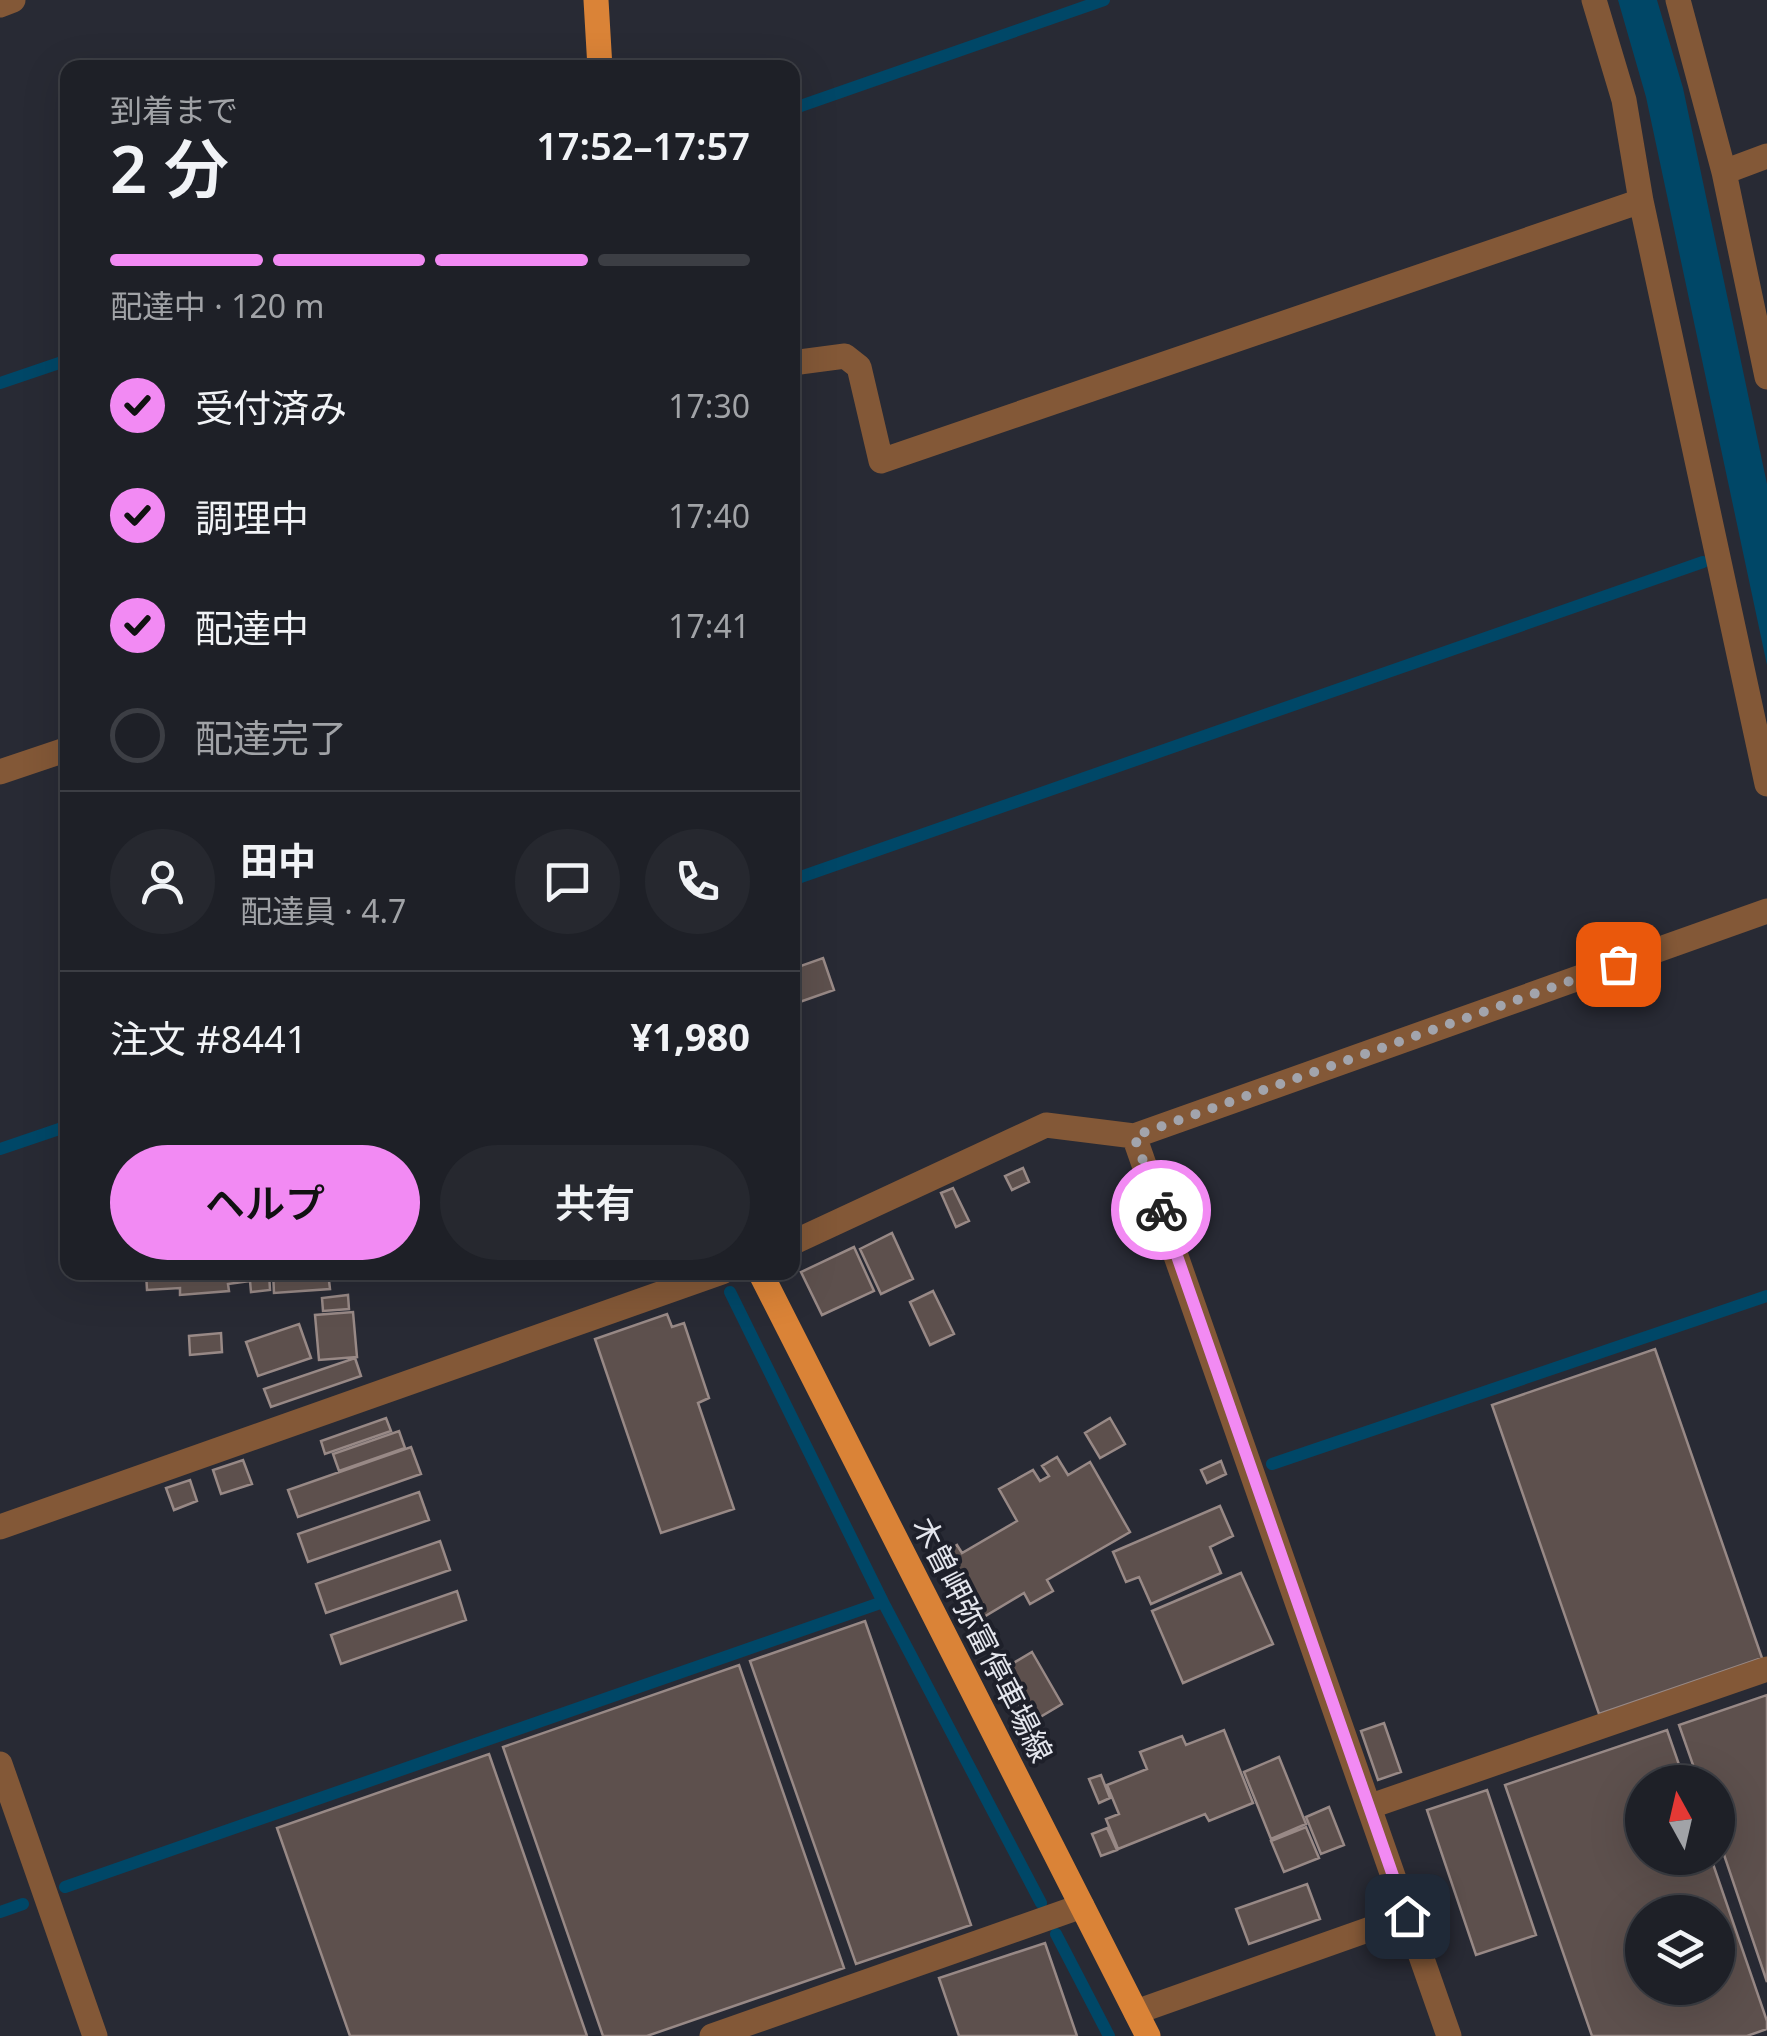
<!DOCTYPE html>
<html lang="ja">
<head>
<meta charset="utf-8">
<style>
	:root { --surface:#1e2027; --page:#26282f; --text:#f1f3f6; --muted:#a1a3a7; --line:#3c3e44; --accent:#f28af3 }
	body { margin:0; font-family:"Noto Sans","Noto Sans JP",sans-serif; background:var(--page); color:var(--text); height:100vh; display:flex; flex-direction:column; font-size:38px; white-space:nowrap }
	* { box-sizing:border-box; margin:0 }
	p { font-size:32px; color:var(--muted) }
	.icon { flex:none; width:55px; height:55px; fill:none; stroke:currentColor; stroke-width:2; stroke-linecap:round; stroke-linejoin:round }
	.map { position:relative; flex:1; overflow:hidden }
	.side { position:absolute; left:60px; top:60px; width:740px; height:1220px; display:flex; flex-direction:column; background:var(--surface); border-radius:20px; box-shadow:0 10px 40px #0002,0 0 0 2px var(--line) }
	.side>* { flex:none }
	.needle { width:65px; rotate:352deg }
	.tools { position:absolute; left:1625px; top:1765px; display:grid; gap:20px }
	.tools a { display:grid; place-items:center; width:110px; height:110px; border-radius:50%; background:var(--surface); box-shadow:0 10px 40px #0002,0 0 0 2px var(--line); font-size:50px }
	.pin { position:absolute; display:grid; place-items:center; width:85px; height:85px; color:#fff; margin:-42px; border-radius:20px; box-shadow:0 5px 15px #0006 }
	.courier { position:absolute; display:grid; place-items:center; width:100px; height:100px; margin:-50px; border:8px solid #f28af3; border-radius:50%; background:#fff; color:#222; box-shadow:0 2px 12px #0007 }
	.overview em { font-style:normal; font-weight:600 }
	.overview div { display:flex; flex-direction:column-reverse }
	.overview { display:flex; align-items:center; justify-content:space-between; height:170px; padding:0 50px }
	h1 { font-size:65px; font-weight:600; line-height:75px }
	.bar { display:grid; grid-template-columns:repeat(4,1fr); gap:15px 10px; align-content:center; height:120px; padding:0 50px }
	.bar i { height:12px; border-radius:8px; background:var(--line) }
	.bar .active { background:var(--accent) }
	.bar p { grid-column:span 4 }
	.line { display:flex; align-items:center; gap:25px; padding:0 50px; border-top:2px solid var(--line) }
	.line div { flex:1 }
	.round { display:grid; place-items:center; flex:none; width:105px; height:105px; border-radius:52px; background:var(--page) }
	ol { padding:0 50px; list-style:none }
	li { display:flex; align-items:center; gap:30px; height:110px }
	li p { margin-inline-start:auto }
	li .icon { padding:10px; border-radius:50%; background:var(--accent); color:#111; stroke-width:4 }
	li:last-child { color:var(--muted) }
	li i { width:55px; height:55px; border:5px solid var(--line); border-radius:50% }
	.action { display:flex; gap:20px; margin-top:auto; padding:20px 50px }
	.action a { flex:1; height:115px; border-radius:60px; background:var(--accent); color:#111; font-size:40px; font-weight:600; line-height:115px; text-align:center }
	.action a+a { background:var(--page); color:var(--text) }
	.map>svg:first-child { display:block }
</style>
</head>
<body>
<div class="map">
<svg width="1767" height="2036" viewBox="0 0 1767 2036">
	<rect width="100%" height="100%" fill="#282a34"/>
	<path fill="#004767" d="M 1618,0 L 1657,0 L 1683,88 L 1767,484 L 1767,665 L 1646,97 Z"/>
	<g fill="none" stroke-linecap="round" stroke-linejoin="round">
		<path stroke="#004767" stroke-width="12" d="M 792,109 L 1104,0
			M 0,383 L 68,360
			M 792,880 L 1703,562
			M 0,1149 L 68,1126
			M 730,1292 L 883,1602 L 1041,1903
			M 1272,1464 L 1767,1296
			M 65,1887 L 883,1602
			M 0,1912 L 23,1904
			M 1056,1934 L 1109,2036"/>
	</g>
	<path fill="#5d504d" stroke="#988986" stroke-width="2.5" fill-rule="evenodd" d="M 823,958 L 834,990 L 794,1004 L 792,969 Z
		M 1023,1168 L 1029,1182 L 1012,1190 L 1005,1176 Z
		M 953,1188 L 969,1221 L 956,1227 L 941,1193 Z
		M 892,1233 L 913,1279 L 881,1294 L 860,1249 Z
		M 854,1247 L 874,1291 L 822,1315 L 801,1272 Z
		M 146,1272 L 269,1272 L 270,1290 L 251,1292 L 250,1281 L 228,1284 L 229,1291 L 180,1295 L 180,1288 L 147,1290 Z
		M 273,1272 L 328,1272 L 330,1289 L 274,1293 Z
		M 933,1291 L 954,1334 L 930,1345 L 910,1302 Z
		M 348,1295 L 349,1309 L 323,1311 L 322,1298 Z
		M 353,1312 L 357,1357 L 319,1360 L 315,1315 Z
		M 667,1314 L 672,1327 L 684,1323 L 709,1398 L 698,1403 L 734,1509 L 661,1533 L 595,1339 Z
		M 299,1324 L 311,1358 L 258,1376 L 246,1342 Z
		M 221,1333 L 222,1352 L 190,1355 L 189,1336 Z
		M 1655,1349 L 1762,1658 L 1599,1714 L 1492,1405 Z
		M 355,1358 L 361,1376 L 271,1407 L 264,1389 Z
		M 386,1418 L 391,1431 L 325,1454 L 321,1441 Z
		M 1110,1418 L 1125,1444 L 1100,1458 L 1085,1433 Z
		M 399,1431 L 405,1448 L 339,1471 L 333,1454 Z
		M 411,1447 L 421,1474 L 298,1517 L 288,1490 Z
		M 1057,1457 L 1068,1475 L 1090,1462 L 1130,1532 L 1047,1580 L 1053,1591 L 1030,1604 L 1024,1593 L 977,1621 L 939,1556 L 957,1545 L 962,1553 L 1017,1521 L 999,1489 L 1033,1470 L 1040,1481 L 1049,1476 L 1042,1466 Z
		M 243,1460 L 252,1484 L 221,1494 L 213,1470 Z
		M 1221,1461 L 1226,1474 L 1207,1483 L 1201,1470 Z
		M 190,1480 L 197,1501 L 174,1510 L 166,1488 Z
		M 419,1492 L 429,1520 L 308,1562 L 298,1534 Z
		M 1220,1506 L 1233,1536 L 1210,1547 L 1221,1573 L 1151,1604 L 1139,1577 L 1126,1582 L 1113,1552 Z
		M 440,1541 L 450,1570 L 326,1613 L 316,1584 Z
		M 1241,1573 L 1273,1644 L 1183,1683 L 1152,1611 Z
		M 457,1591 L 466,1620 L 341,1664 L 331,1635 Z
		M 865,1621 L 971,1925 L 856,1964 L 750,1661 Z
		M 1032,1652 L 1062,1704 L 1030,1723 L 1000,1671 Z
		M 739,1665 L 844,1968 L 647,2036 L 603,2036 L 503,1747 Z
		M 1767,1695 L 1767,1982 L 1718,1837 L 1718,1782 L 1699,1782 L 1679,1725 Z
		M 1384,1723 L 1401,1772 L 1378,1780 L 1361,1731 Z
		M 1224,1730 L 1253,1803 L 1209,1821 L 1205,1814 L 1118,1849 L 1106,1819 L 1119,1814 L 1107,1785 L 1147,1769 L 1140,1752 L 1182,1736 L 1186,1745 Z
		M 1667,1730 L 1685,1782 L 1642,1782 L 1642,1858 L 1711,1858 L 1767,2021 L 1767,2029 L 1747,2036 L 1592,2036 L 1505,1785 ZM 1642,1912 L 1718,1912 L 1718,1988 L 1642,1988 Z
		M 489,1754 L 587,2036 L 350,2036 L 277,1828 Z
		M 1279,1757 L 1306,1824 L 1271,1839 L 1244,1772 Z
		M 1101,1775 L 1110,1798 L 1099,1803 L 1089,1779 Z
		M 1487,1790 L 1536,1935 L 1476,1955 L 1427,1810 Z
		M 1329,1807 L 1344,1845 L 1321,1854 L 1306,1817 Z
		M 1306,1827 L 1319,1858 L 1284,1872 L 1271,1841 Z
		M 1107,1828 L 1117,1850 L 1101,1856 L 1092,1834 Z
		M 1307,1884 L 1320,1919 L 1249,1944 L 1236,1909 Z
		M 1045,1943 L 1077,2036 L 959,2036 L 939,1978 Z"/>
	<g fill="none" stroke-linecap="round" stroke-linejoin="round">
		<path stroke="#835837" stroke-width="25" d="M 1594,0 L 1624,100 L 1641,201 L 1767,784
			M 1678,0 L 1724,172 L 1767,377
			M 0,5 L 13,0
			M 1724,172 L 1767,156
			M 792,363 L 845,356 L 859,367 L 881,461 L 1641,201
			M 0,772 L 68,749
			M 1134,1136 L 1767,911
			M 792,1243 L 1046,1125 L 1134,1136 L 1449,2036
			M 0,1527 L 722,1272
			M 0,1764 L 95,2036
			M 1371,1806 L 1767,1669
			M 1136,2012 L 1407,1916
			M 712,2036 L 1082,1906"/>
		<path stroke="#da8337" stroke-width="25" d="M 596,0 L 600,68
			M 760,1272 L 1148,2036"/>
	</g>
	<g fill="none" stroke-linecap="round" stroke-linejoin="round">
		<path stroke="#a2a4ac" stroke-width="10" stroke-dasharray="0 18" d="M 1161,1210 L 1134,1136 L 1618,964"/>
		<path stroke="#f28af3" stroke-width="12" d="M 1161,1210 L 1407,1916"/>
	</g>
	<g text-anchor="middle" stroke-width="8" stroke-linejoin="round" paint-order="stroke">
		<g font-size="30" fill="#e4e6ed" stroke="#1e202a">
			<text transform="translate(982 1640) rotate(63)" y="10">木曽岬弥富停車場線</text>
		</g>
	</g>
</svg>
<div class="tools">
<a><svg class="needle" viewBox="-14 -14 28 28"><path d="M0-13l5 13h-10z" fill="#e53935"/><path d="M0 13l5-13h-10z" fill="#a1a3a7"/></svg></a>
<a><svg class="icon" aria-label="layers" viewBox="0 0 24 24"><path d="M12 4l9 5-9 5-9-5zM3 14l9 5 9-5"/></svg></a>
</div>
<div class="pin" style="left:1618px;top:964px;background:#ea580c"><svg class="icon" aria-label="bag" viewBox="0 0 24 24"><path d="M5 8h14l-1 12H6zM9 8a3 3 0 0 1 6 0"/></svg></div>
<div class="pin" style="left:1407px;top:1916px;background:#1f2937"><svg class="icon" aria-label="home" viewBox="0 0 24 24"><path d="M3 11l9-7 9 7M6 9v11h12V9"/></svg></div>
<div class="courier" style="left:1161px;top:1210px"><svg class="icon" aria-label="bike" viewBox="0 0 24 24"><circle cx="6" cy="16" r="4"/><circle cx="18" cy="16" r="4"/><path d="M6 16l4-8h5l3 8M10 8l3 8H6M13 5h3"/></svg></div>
<section class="side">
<div class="overview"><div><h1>2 分</h1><p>到着まで</p></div><em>17:52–17:57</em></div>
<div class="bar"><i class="active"></i><i class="active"></i><i class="active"></i><i></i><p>配達中 · 120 m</p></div>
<ol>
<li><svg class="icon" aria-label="check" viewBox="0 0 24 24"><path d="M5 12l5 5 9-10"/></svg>受付済み<p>17:30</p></li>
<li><svg class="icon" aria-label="check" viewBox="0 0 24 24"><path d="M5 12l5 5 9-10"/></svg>調理中<p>17:40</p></li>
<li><svg class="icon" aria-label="check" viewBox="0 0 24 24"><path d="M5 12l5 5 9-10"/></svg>配達中<p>17:41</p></li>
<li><i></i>配達完了</li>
</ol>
<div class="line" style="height:180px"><a class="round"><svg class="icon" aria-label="person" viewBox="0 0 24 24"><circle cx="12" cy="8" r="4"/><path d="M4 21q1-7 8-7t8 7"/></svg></a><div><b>田中</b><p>配達員 · 4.7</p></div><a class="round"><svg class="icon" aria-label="chat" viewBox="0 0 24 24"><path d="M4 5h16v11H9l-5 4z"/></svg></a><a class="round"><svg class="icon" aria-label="phone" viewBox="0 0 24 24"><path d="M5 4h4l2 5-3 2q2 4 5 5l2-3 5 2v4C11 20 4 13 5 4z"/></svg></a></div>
<div class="line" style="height:130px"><div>注文 #8441</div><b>¥1,980</b></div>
<div class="action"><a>ヘルプ</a><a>共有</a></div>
</section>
</div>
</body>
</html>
